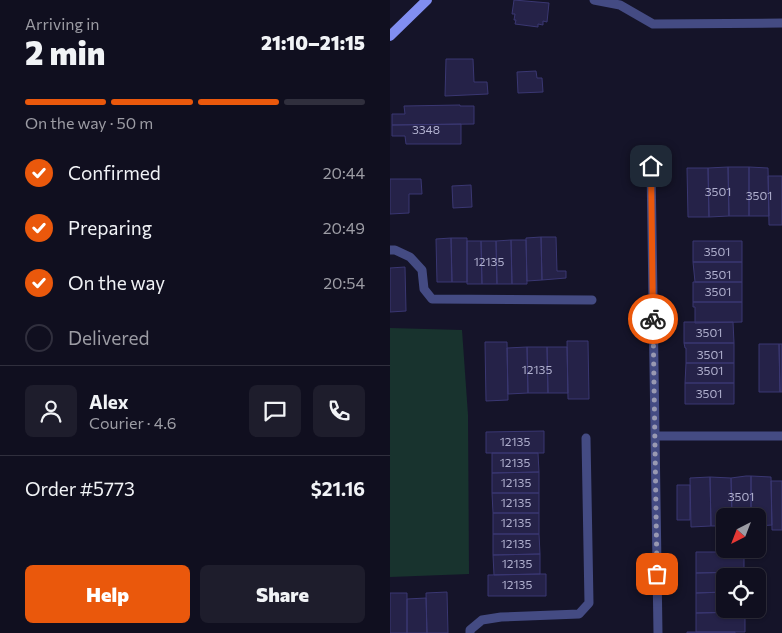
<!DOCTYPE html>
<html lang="en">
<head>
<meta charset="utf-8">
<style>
	:root { --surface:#100f1f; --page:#1e1d2c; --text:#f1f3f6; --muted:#9c9ca4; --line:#302f3d; --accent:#ea580c }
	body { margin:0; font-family:Commissioner,sans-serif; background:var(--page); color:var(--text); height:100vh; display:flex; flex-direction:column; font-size:19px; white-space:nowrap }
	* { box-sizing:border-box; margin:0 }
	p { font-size:16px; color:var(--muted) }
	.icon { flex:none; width:28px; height:28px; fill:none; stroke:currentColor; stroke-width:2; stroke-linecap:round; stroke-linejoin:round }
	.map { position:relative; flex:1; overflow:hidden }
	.panel { display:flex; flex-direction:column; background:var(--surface); width:390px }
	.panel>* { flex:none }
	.needle { width:32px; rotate:222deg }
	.fabs { position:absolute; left:326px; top:508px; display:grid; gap:10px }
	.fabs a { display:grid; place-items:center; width:50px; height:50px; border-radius:8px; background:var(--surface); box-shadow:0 1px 4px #0004,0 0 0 1px var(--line); font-size:25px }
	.pin { position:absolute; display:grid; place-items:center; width:42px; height:42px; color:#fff; margin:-21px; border-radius:10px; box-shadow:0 2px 8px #0006 }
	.courier { position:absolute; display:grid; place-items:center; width:50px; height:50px; margin:-25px; border:4px solid #ea580c; border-radius:50%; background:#fff; color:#222; box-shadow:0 1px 6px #0007 }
	.overview em { font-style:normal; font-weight:800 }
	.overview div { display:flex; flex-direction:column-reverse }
	.overview { display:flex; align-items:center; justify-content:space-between; height:85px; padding:0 25px }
	h1 { font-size:32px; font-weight:800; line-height:38px }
	.bar { display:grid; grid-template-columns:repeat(4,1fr); gap:8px 5px; align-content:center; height:60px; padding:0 25px }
	.bar i { height:6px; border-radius:4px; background:var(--line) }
	.bar .active { background:var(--accent) }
	.bar p { grid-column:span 4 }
	.line { display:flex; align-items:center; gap:12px; padding:0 25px; border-top:1px solid var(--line) }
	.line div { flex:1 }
	.round { display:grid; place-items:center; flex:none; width:52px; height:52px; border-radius:8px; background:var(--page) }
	ol { padding:0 25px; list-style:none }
	li { display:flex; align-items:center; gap:15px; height:55px }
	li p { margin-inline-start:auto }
	li .icon { padding:5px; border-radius:50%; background:var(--accent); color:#fff; stroke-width:4 }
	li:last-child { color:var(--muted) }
	li i { width:28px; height:28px; border:2px solid var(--line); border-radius:50% }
	.action { display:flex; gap:10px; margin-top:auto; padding:10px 25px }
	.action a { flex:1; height:58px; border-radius:8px; background:var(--accent); color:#fff; font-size:20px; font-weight:800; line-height:58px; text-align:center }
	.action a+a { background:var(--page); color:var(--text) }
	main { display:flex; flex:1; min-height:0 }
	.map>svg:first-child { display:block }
</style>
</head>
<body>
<main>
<section class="panel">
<div class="overview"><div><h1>2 min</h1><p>Arriving in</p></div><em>21:10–21:15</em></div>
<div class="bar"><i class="active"></i><i class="active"></i><i class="active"></i><i></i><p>On the way · 50 m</p></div>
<ol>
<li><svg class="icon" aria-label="check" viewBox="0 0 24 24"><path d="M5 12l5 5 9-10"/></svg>Confirmed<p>20:44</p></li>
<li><svg class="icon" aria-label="check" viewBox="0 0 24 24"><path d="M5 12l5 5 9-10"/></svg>Preparing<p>20:49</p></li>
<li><svg class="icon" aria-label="check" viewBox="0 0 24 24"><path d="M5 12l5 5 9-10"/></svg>On the way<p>20:54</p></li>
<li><i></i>Delivered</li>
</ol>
<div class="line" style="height:90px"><a class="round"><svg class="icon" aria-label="person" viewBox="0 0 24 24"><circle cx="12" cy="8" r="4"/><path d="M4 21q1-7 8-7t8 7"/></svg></a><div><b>Alex</b><p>Courier · 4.6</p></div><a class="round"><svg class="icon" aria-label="chat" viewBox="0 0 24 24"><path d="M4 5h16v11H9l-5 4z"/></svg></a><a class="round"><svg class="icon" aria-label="phone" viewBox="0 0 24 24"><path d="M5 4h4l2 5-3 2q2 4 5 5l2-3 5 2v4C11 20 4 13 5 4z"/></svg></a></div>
<div class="line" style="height:65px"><div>Order #5773</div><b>$21.16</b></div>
<div class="action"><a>Help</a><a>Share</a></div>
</section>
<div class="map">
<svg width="392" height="633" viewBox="0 0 392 633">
	<rect width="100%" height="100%" fill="#151429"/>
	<path fill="#18332e" d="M 0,328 L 72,330 L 78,415 L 79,574 L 0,577 Z"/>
	<path fill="#252248" stroke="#3a3772" d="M 124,0 L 159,3 L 157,22 L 153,21 L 153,25 L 148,24 L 148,27 L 125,24 L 126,20 L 124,20 L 125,14 L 122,14 Z
		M 56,59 L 83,59 L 84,82 L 97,82 L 98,94 L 55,96 Z
		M 146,71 L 147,78 L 152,78 L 153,92 L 128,93 L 127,72 Z
		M 70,105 L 70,106 L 84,106 L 84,124 L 2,125 L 2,114 L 15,114 L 14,106 Z
		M 71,124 L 71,144 L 16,144 L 15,136 L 2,136 L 2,125 Z
		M 338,167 L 339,216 L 319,217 L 318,168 Z
		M 338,167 L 359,167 L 359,216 L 339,216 Z
		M 359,167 L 378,168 L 379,216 L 359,216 Z
		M 297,168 L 318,168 L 319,217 L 298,217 Z
		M 378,176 L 392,176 L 392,225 L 379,225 Z
		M 0,179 L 31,179 L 32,194 L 19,194 L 19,213 L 0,214 Z
		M 81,185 L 82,207 L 63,208 L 62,186 Z
		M 151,237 L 152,280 L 137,281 L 136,238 Z
		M 151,237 L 166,237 L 167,271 L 176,271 L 176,278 L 152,280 Z
		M 61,238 L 77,238 L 77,282 L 62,282 Z
		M 61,238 L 62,282 L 47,282 L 46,239 Z
		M 121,240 L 122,284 L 107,284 L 106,241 Z
		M 121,240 L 136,240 L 137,284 L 122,284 Z
		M 77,241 L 91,241 L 92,284 L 77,284 Z
		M 91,241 L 106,241 L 107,284 L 92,284 Z
		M 303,241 L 352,241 L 352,262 L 303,262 Z
		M 303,262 L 352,262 L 352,282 L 305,282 Z
		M 15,267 L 16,311 L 0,312 L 0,268 Z
		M 303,282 L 352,282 L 352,302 L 303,302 Z
		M 303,302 L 352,302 L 352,322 L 305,323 L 305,307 L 303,307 Z
		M 294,322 L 343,322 L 344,343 L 294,343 Z
		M 177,341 L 198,341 L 199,399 L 178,399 Z
		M 95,342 L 117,342 L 118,400 L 96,401 Z
		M 294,343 L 344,343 L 344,363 L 296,363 L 296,348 L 295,348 Z
		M 369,344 L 389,344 L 390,392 L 369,392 Z
		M 389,344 L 392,344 L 392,392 L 390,392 Z
		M 137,347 L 138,393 L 118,394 L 117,348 Z
		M 137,347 L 157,347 L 158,393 L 138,393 Z
		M 157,347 L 177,347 L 178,393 L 158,393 Z
		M 296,363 L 344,363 L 344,383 L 295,383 Z
		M 295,383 L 344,383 L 344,404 L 295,404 Z
		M 154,431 L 154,453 L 96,453 L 96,432 Z
		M 102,453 L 148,453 L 149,472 L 102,473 Z
		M 149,472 L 149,493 L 102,493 L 102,473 Z
		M 356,476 L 361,476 L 361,516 L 342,516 L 341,478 Z
		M 361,476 L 381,477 L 382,525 L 368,526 L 368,516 L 361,516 Z
		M 320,477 L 341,478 L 342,516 L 335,516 L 335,526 L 321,526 Z
		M 320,477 L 321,526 L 301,527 L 300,478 Z
		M 381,481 L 392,481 L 392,530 L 382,530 Z
		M 287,485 L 300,485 L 300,520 L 287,520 Z
		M 102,493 L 149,493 L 149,513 L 103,513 Z
		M 103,513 L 149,513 L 149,534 L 103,534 Z
		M 103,534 L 149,534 L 150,554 L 103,555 Z
		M 306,552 L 354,552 L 354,572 L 306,573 Z
		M 150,554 L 150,574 L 104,575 L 103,555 Z
		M 354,572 L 354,576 L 335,576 L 335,592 L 306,593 L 306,573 Z
		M 150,574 L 156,574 L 156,596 L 98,596 L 98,575 Z
		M 57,592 L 58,633 L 37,633 L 36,593 Z
		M 335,592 L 335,609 L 355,609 L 355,612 L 306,613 L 306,593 Z
		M 0,593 L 17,593 L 17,633 L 0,633 Z
		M 36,598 L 37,633 L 17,633 L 17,599 Z
		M 355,612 L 355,632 L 306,632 L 306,613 Z
		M 297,632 L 345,632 L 345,633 L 297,633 Z"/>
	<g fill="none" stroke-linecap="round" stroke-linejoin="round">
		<path stroke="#444b83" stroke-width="9" d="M 204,0 L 230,5 L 263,24 L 392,23
			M 261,166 L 268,633
			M 0,250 L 5,250 L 20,257 L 32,270 L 34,289 L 42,299 L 202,300
			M 265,436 L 392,436
			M 80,633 L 80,630 L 92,620 L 111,617 L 189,614 L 199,603 L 196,438"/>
		<path stroke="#818ef1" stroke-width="10" d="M 0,36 L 37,0"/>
	</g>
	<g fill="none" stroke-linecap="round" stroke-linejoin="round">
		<path stroke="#9999b2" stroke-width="5" stroke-dasharray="0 9" d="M 263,319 L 267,574"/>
		<path stroke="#ea580c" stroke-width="6" d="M 261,166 L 263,319"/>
	</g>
	<g text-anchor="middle" stroke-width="5" stroke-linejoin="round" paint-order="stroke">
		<g font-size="12" fill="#b1b1cf">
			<text x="36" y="134">3348</text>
			<text x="328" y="196">3501</text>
			<text x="369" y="200">3501</text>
			<text x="327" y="256">3501</text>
			<text x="99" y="266">12135</text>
			<text x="328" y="279">3501</text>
			<text x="328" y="296">3501</text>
			<text x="319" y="337">3501</text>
			<text x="320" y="359">3501</text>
			<text x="147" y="374">12135</text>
			<text x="320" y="375">3501</text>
			<text x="319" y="398">3501</text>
			<text x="125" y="446">12135</text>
			<text x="125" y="467">12135</text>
			<text x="126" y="487">12135</text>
			<text x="351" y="501">3501</text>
			<text x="126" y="507">12135</text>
			<text x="126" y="527">12135</text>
			<text x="126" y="548">12135</text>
			<text x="127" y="568">12135</text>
			<text x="127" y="589">12135</text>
		</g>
	</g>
</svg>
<div class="fabs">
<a><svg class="needle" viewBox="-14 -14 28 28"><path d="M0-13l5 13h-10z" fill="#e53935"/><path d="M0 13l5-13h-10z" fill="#9c9ca4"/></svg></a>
<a><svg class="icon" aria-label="locate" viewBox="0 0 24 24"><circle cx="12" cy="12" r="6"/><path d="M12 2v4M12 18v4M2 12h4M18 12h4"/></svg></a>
</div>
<div class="pin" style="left:267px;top:574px;background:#ea580c"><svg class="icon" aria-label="bag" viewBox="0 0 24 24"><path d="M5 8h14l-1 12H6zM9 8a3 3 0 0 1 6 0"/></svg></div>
<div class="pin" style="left:261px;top:166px;background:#1f2937"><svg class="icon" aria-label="home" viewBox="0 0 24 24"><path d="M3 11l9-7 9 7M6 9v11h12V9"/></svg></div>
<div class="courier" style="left:263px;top:319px"><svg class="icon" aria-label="bike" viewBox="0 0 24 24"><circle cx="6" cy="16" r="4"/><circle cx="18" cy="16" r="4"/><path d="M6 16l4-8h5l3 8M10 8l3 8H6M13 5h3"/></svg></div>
</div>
</main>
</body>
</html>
